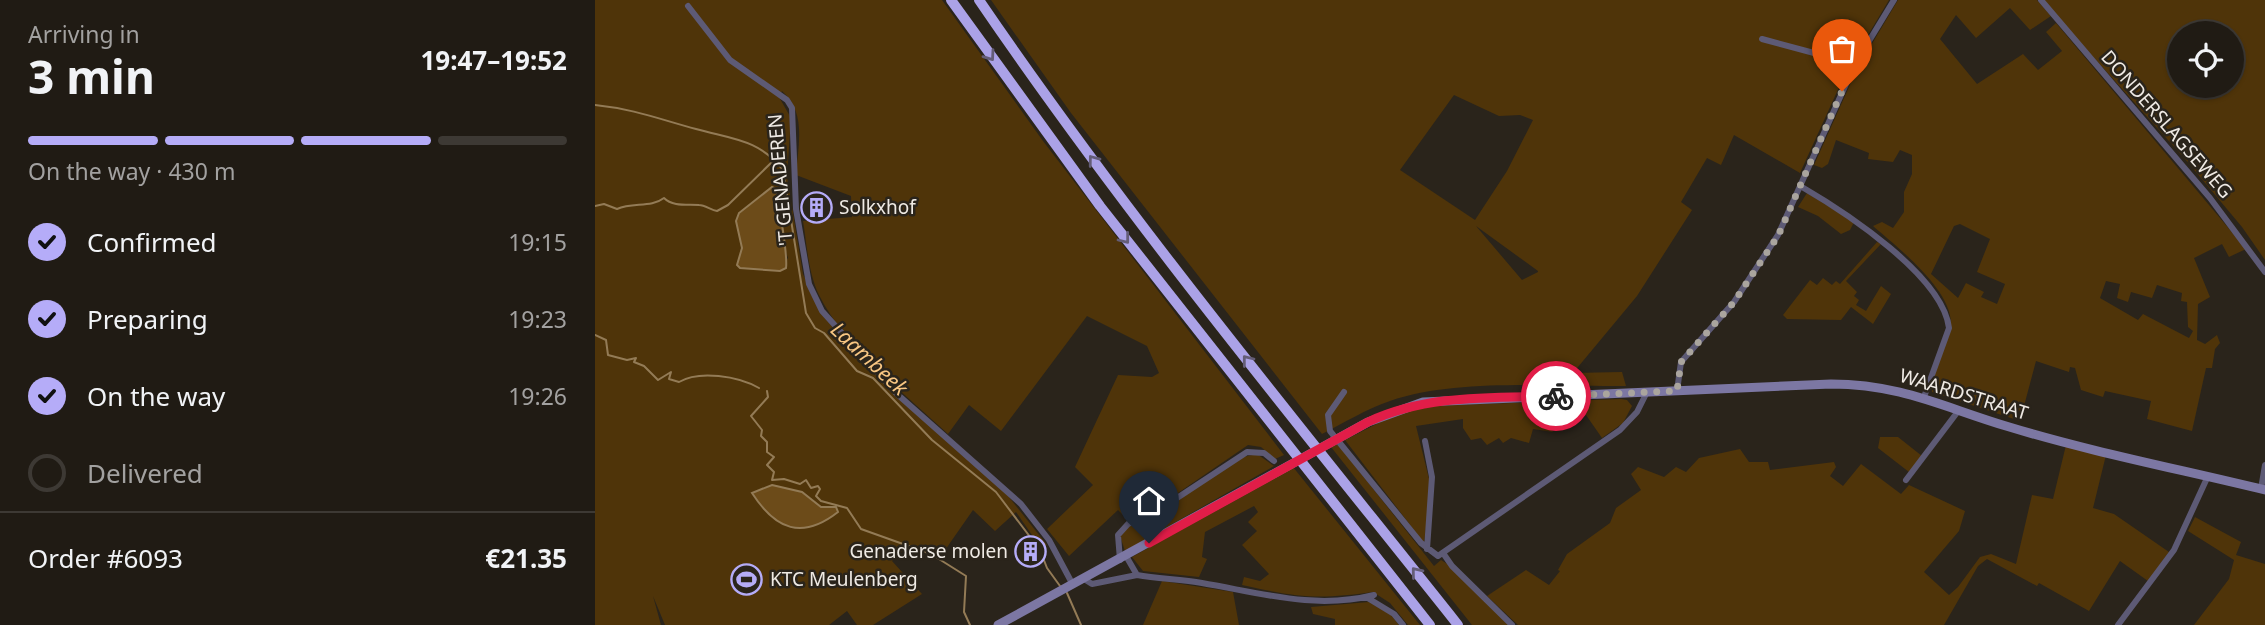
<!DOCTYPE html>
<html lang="en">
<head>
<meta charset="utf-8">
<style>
	:root { --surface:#201b14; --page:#28241d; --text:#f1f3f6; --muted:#a2a1a0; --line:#3d3934; --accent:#b5acf8 }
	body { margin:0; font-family:"Noto Sans",sans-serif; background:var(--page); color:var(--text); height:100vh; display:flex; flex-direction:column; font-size:26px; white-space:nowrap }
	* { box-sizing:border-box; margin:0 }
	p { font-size:23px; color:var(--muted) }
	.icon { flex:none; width:38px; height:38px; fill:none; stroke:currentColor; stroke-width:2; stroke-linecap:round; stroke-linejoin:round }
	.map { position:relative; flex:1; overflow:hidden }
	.panel { display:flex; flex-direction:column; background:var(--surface); width:595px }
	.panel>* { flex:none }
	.tools { position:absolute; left:1572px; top:21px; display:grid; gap:14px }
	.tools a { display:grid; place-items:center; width:77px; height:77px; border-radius:50%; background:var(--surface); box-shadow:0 2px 5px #0004,0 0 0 2px var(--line); font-size:35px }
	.pin { position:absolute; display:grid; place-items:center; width:60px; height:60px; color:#fff; margin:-72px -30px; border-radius:50% 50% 50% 0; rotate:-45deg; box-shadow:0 0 7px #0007 }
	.pin .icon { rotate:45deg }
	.courier { position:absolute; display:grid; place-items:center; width:70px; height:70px; margin:-35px; border:5px solid #e11d48; border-radius:50%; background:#fff; color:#222; box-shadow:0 2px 9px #0007 }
	.summary em { font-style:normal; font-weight:700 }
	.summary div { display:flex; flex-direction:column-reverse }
	.summary { display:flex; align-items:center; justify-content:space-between; height:119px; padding:0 28px }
	h1 { font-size:46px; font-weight:700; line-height:52px }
	.bar { display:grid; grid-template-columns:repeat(4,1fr); gap:10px 7px; align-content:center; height:84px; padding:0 28px }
	.bar i { height:9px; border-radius:5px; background:var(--line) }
	.bar .active { background:var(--accent) }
	.bar p { grid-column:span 4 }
	.line { display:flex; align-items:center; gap:18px; padding:0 28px; border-top:2px solid var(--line) }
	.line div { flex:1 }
	ol { padding:0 28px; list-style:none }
	li { display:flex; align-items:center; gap:21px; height:77px }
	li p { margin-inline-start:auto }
	li .icon { padding:7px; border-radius:50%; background:var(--accent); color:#111; stroke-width:4 }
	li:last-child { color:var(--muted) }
	li i { width:38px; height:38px; border:4px solid var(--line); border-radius:50% }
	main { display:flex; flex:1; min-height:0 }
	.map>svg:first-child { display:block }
</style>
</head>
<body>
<main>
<section class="panel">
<div class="summary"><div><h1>3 min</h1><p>Arriving in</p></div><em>19:47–19:52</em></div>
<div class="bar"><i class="active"></i><i class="active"></i><i class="active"></i><i></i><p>On the way · 430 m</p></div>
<ol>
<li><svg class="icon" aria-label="check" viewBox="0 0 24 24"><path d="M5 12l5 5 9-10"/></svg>Confirmed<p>19:15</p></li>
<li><svg class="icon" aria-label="check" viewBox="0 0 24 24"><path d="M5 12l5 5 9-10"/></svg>Preparing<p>19:23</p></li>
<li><svg class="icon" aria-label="check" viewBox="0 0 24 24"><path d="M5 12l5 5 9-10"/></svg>On the way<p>19:26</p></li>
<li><i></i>Delivered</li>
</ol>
<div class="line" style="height:91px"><div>Order #6093</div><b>€21.35</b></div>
</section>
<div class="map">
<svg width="1670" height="625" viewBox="0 0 1670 625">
	<rect width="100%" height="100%" fill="#2a241b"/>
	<path fill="#4f3409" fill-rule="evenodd" d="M 0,0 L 347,0 L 448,141 L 689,455 L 680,459 L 666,447 L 653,445 L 564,506 L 534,521 L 523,510 L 474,556 L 452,529 L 498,485 L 480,467 L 523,375 L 557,377 L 564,373 L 552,346 L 492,316 L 406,431 L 374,405 L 353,434 C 311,395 249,346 224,295 C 213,272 212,245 208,221 L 257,217 L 256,196 L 201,175 C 203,145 212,113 187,91 L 184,97 L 196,118 L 192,177 L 208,274 L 228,316 L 298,393 L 410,492 L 452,545 L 446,548 L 421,512 L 400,531 L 378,510 L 348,553 L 314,545 L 297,561 L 327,594 L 278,625 L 262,625 L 252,611 L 234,625 L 70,625 L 58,596 L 66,625 L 0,625 ZM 181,189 L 188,243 L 193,258 L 185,271 L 173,269 L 147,248 C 146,224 157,195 181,189 Z
		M 396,0 L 1294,0 L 1251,72 L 1205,173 L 1139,135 L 1126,165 L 1112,158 L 1086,202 L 1097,210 L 1042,296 L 978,373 L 1027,372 L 1031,386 C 960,387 861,378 795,401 C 771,409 749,423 727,434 L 476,113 ZM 859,95 L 904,116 L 925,115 L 938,120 L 912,171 L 880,220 L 805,170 ZM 881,226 L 943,271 L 943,272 L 927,280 Z
		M 1303,0 L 1442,0 L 1456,16 L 1435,30 L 1415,8 L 1381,38 L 1361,15 L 1345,39 L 1382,84 L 1428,54 L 1443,70 L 1467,51 L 1451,32 L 1461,23 L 1651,249 L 1634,257 L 1627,244 L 1599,258 L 1615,297 L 1603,304 L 1602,340 L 1610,344 L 1622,335 L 1625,343 L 1620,349 L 1617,368 L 1611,368 L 1597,431 L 1552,419 L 1556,401 L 1510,391 L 1508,397 L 1486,390 L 1480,368 L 1475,367 L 1474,372 L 1441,361 L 1425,421 L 1337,392 C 1336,373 1351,349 1355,330 C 1364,295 1302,247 1278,226 L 1287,222 L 1298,228 L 1309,212 L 1309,192 L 1317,174 L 1317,155 L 1305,150 L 1298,162 L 1273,159 L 1274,153 L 1241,140 L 1233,164 L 1227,168 L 1219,165 L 1262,69 ZM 1365,224 L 1395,239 L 1382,272 L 1410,284 L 1402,304 L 1386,297 L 1389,292 L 1371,283 L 1363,298 L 1336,274 L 1359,226 ZM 1511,281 L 1525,284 L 1522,298 L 1533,302 L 1536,292 L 1557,298 L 1562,285 L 1587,293 L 1586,301 L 1592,302 L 1593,327 L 1598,331 L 1594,338 L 1548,314 L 1543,320 L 1505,298 Z
		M 1447,0 L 1670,0 L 1670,260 L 1647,227 L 1590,159 ZM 1584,33 L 1636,33 L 1636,86 L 1584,86 Z
		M 1212,193 L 1259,222 L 1255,230 L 1246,234 L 1223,216 L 1203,207 Z
		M 1282,242 L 1286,244 L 1251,281 L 1262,292 L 1259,296 L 1264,300 L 1261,305 L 1271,311 L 1286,286 L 1296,294 L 1278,324 L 1256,307 L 1246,320 L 1192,319 L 1188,315 L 1215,280 L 1222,285 L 1228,278 L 1237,285 L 1241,281 L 1245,284 Z
		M 1026,399 L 1032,400 L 1037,406 L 1028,423 L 1007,438 L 984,405 L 942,407 L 958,432 L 938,429 L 934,443 L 916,438 L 908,443 L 904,438 L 892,445 L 886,438 L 876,440 L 868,428 L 868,419 L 821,426 L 836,487 L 829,543 L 750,440 L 803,413 L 831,406 Z
		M 1285,437 L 1303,437 L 1327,456 L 1314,472 L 1283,448 Z
		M 742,443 L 839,566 L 846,560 L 854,565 L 914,625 L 877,625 L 736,447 Z
		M 1471,445 L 1511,455 L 1498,508 L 1519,514 L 1574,552 L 1553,581 L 1525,561 L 1494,611 L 1444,583 L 1442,586 L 1392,559 L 1383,566 L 1349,625 L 923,625 L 892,596 L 931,570 L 954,585 L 965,571 L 963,570 L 972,554 L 1015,523 L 1021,508 L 1046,490 L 1036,474 L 1043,467 L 1069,477 L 1081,467 L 1091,472 L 1104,458 L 1145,449 L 1154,462 L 1173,462 L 1175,470 L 1239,462 L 1241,467 L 1235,476 L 1248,486 L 1266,464 L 1306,494 L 1314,485 L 1370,511 L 1364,531 L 1329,572 L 1354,595 L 1363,587 L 1385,557 L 1396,554 L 1421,564 L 1437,495 L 1458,499 Z
		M 662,454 L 679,466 L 530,551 L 525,536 L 534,526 L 578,503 L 648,457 Z
		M 698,467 L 825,625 L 813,625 L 795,603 L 778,592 C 722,600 701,597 647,585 L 649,577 L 665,581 L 674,574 L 647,545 L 662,531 L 653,522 L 663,512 L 659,506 L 610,532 L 607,557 L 612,559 L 604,577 L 548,571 L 537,557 Z
		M 1600,517 L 1646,542 L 1641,555 L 1670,564 L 1670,625 L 1599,625 L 1634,579 L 1639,560 L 1593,531 Z
		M 567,581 L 638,592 L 644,625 L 548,625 Z
		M 774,602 L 796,615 L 804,625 L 740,625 L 740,619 L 718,614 L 716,607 Z"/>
	<path fill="#6c4b19" stroke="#937b56" stroke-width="2" d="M 177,187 L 181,189 C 184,206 193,254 191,268 L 185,271 L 145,268 L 142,265 L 147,248 L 141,221 L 144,213 Z
		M 177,485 L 207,492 L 226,507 L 241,507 L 243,512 C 207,540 181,530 157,493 Z"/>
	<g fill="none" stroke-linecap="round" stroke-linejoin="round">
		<path stroke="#937b56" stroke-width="2" d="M 0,105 C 39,109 64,119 101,129 C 136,139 164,139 188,170 L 211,313 L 220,328 L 229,333 L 262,371 L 278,378 L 337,440 L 401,492 L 445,550 L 452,568 L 465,586
			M 0,206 L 9,204 L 22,209 C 38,202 56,208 69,198 C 78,207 93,204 104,205 C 110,205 116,210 122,211 L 133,205 L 179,160
			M 0,335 L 11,340 L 13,355 L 32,360 L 41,358 L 39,362 L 49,366 L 63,380 L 76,372 L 74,379 L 84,382 C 104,370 143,376 164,388
			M 172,391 L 173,397 L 156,416 L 167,430 L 166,436 L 172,442 L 172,452 L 179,457 L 172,465 L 179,472 L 177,480 L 189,479 L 205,484 L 211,480 L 216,488 L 223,486 L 225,489 L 221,496 L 226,501 L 252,508 L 266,529 L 336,554 L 371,576 L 369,612 L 375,625
			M 472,593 L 486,625"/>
		<path stroke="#5d5a75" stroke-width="6" d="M 1446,0 L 1615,198 L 1670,272
			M 93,6 L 135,60 L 192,100 L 197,108 L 201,209 L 214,284 L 227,311 L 302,394 L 426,504 L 454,540 L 478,585
			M 1167,39 L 1260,64
			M 1207,187 C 1250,212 1348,276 1354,328 L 1329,397
			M 1082,391 L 1086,362 L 1139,302 L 1183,235 L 1260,64 L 1299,0
			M 749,392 L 733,415 L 735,431 L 826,543 L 843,556 L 1025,430 L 1042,412 L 1052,392
			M 830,441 L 837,477 L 832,549
			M 1311,480 L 1364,410
			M 1666,489 L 1670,465
			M 848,553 L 857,566 L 917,625
			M 531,556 L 542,575 C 564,579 586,579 607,583 C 666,593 720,610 779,595
			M 525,560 L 523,535 L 533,524 L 579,500 L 652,452 L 669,453 L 679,461
			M 489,579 L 497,584 L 542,575
			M 771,597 L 799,614 L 808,625
			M 1523,625 L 1579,550 L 1613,476"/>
		<path stroke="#7c77a3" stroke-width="9" d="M 403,625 L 773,422 L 828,402 L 1236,384 C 1305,384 1348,407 1411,426 C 1496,452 1584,469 1670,490"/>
		<path stroke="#aba2e7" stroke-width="10" d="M 356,0 L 505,206 L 835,625
			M 384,0 C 532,217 700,420 863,625"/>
	</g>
	<defs><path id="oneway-chevron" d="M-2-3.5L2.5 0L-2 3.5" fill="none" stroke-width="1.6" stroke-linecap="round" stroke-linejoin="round" transform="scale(1.75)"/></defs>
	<g stroke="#645d77">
		<use href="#oneway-chevron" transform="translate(395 56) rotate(55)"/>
		<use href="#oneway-chevron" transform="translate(498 160) rotate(-127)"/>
		<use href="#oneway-chevron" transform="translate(530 239) rotate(52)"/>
		<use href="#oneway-chevron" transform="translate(652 360) rotate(-128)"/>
		<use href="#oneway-chevron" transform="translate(821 572) rotate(-129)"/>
	</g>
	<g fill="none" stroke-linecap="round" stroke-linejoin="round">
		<path stroke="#aaa59e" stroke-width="7" stroke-dasharray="0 12.6" d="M 961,396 L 1082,391 L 1086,362 L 1139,302 L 1183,236 L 1247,91"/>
		<path stroke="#e11d48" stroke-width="9" d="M 554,543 L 773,422 C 832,394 897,398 961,396"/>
	</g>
	<defs>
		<symbol id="building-ring" viewBox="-11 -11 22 22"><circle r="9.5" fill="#2a241b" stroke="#b5acf8" stroke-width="1.5"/><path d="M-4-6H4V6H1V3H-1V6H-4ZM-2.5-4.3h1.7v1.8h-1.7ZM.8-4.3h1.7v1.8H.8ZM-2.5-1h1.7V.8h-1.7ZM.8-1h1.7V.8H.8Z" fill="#b5acf8"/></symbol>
		<symbol id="stadium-ring" viewBox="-11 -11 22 22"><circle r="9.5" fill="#2a241b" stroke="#b5acf8" stroke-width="1.5"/><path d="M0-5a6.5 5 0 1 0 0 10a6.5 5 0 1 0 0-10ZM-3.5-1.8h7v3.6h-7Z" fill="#b5acf8"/></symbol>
	</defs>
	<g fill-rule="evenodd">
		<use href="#building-ring" x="204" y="190" width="35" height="35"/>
		<use href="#building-ring" x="418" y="534" width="35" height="35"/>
		<use href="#stadium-ring" x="134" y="562" width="35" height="35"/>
	</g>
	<g text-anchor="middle" stroke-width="5" stroke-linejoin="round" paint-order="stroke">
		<g font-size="19" fill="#efeae4" stroke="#2a241b">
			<text transform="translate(1572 124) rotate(49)" y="7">DONDERSLAGSEWEG</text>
			<text transform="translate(185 180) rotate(-95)" y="7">'T GENADEREN</text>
			<text transform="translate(1369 394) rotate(17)" y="7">WAARDSTRAAT</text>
		</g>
		<g font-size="19" fill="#efeae4" stroke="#2a241b" text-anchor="start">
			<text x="244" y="214">Solkxhof</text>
			<text x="413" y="558" text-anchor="end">Genaderse molen</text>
			<text x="175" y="586">KTC Meulenberg</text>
		</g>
		<g font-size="21" font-style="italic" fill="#f8c682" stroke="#2a241b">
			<text transform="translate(274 359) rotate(43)" y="7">Laambeek</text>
		</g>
	</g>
</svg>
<div class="tools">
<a><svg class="icon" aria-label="locate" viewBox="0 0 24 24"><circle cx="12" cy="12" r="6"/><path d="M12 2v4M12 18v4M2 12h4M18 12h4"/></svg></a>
</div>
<div class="pin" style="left:1247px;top:91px;background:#ea580c"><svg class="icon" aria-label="bag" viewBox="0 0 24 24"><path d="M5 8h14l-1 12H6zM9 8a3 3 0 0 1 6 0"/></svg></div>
<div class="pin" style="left:554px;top:543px;background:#1f2937"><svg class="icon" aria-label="home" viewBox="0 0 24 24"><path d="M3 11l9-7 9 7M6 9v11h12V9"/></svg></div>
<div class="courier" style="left:961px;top:396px"><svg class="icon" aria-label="bike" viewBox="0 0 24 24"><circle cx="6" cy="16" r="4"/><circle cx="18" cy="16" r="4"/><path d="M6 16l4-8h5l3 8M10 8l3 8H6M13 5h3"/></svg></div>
</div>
</main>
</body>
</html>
